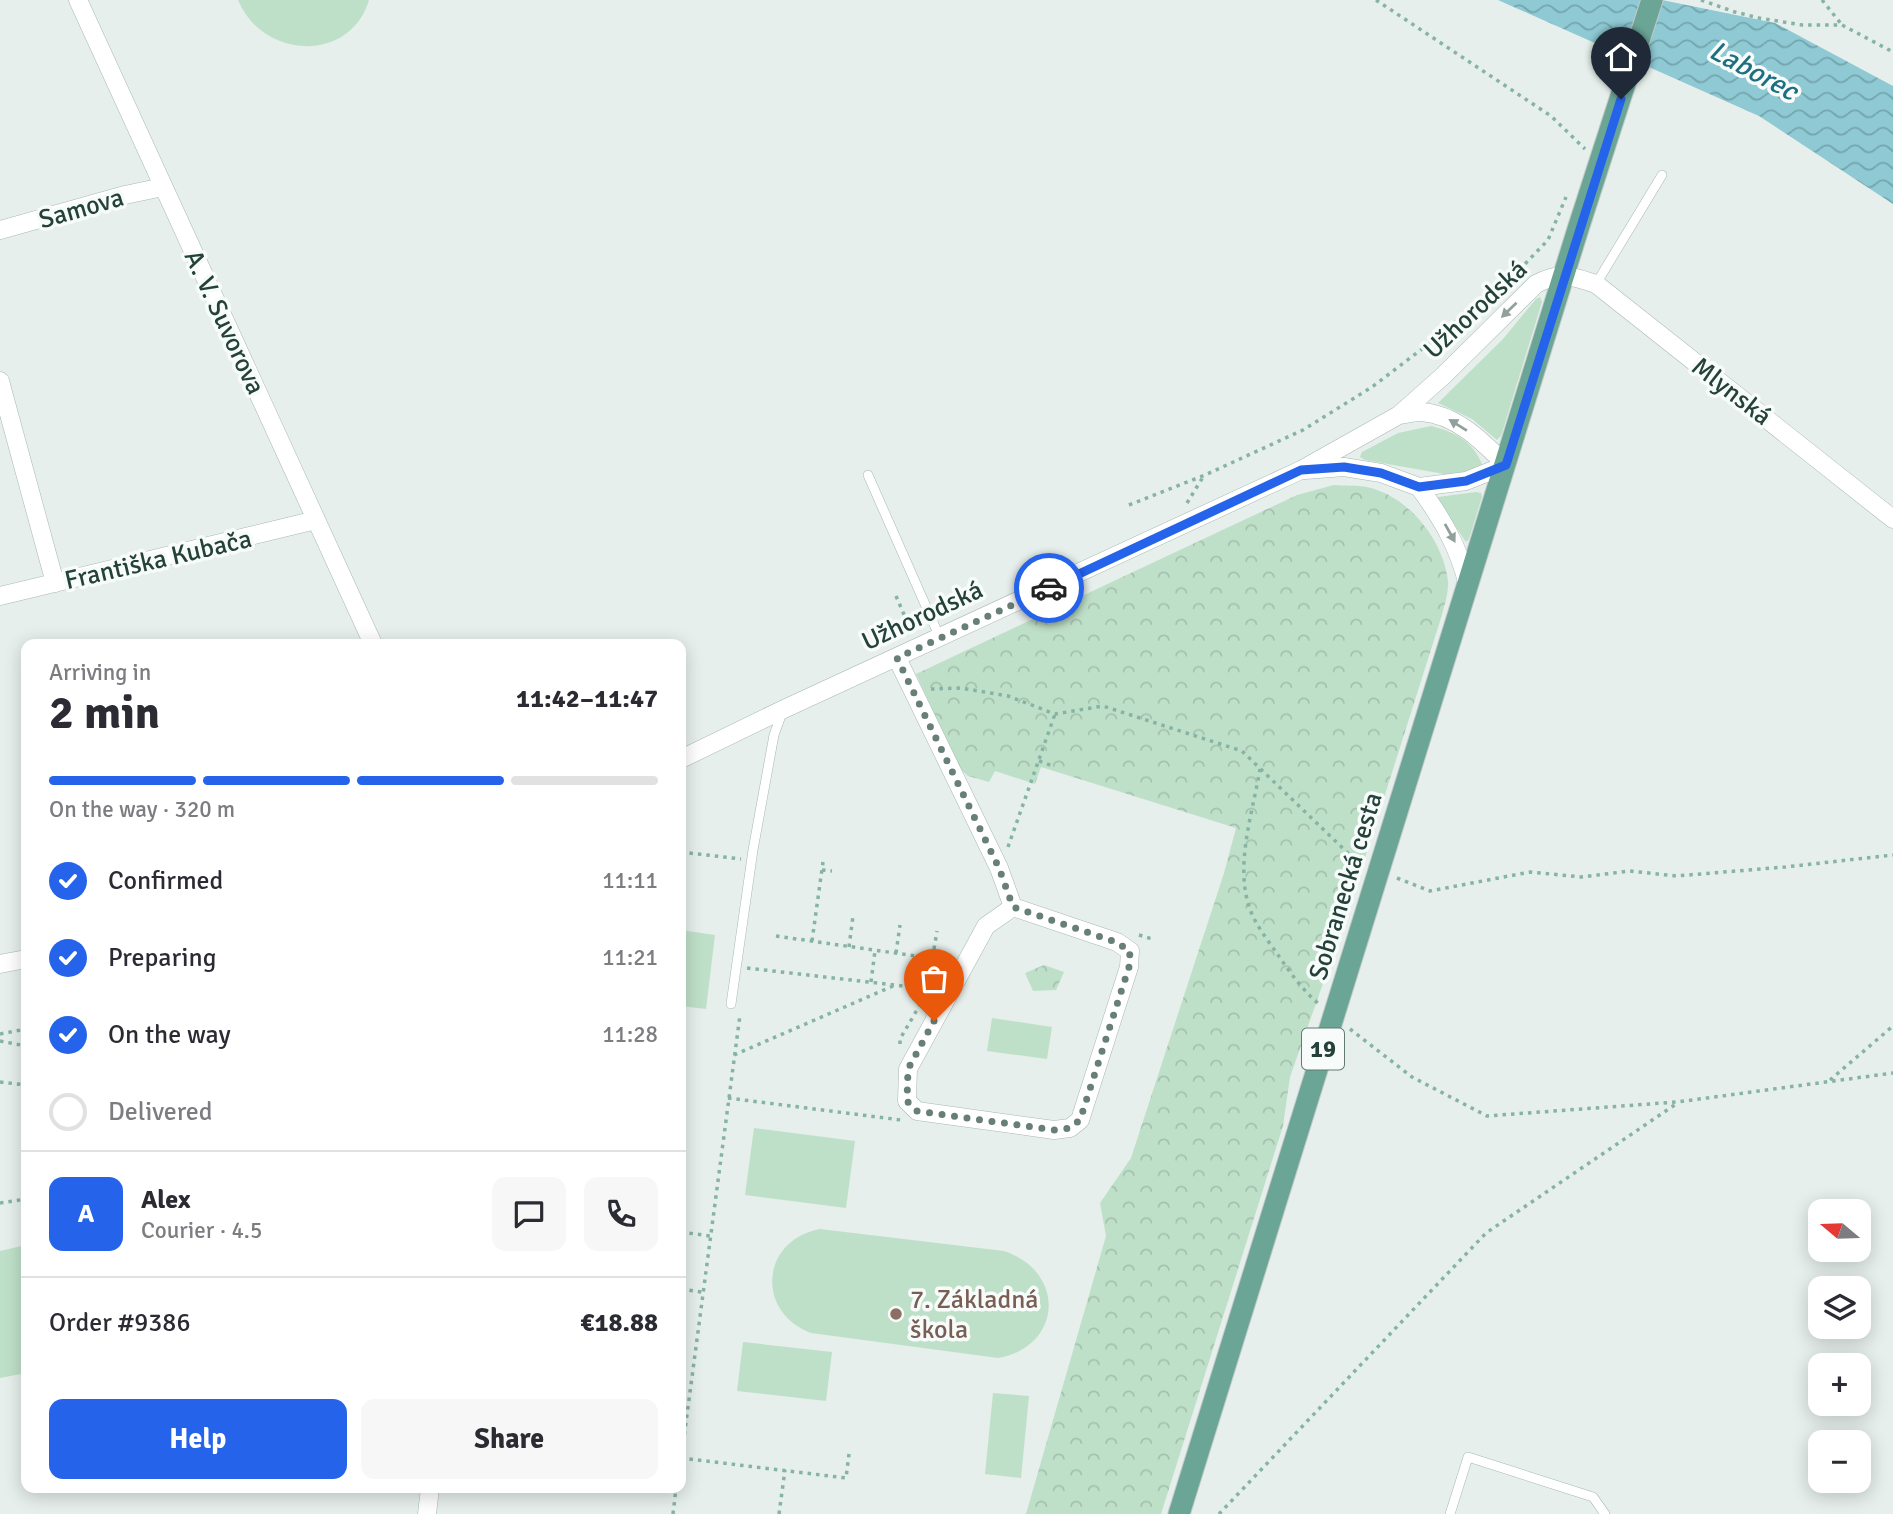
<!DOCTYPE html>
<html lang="en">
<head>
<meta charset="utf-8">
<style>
	:root { --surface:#fff; --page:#f7f7f7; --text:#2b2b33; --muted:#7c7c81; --line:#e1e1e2; --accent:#2563eb }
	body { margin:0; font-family:Signika,sans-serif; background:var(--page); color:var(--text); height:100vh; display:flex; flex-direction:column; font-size:26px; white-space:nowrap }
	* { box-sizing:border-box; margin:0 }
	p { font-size:23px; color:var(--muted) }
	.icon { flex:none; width:38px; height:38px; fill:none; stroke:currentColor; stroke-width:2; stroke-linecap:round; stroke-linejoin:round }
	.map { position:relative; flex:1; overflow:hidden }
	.details { position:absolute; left:21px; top:639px; width:665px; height:854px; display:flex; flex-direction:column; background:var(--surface); border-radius:14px; box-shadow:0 4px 18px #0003 }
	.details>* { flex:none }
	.needle { width:46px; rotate:289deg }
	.buttons { position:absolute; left:1808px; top:1199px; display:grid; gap:14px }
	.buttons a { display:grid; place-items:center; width:63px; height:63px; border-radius:14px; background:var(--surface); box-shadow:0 4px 18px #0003; font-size:35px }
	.pin { position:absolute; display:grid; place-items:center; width:60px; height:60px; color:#fff; margin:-72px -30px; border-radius:50% 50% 50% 0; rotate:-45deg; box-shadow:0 0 7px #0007 }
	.pin .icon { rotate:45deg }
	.courier { position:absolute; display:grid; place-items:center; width:70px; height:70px; margin:-35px; border:5px solid #2563eb; border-radius:50%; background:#fff; color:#222; box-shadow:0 2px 9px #0007 }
	.summary em { font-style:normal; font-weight:800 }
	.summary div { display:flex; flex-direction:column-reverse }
	.summary { display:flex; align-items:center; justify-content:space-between; height:119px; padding:0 28px }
	h1 { font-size:46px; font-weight:800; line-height:52px }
	.bar { display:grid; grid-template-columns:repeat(4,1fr); gap:10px 7px; align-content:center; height:84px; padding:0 28px }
	.bar i { height:9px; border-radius:5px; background:var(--line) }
	.bar .on { background:var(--accent) }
	.bar p { grid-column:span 4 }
	.line { display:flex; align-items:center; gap:18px; padding:0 28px; border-top:2px solid var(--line) }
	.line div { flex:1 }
	.round { display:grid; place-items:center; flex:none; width:74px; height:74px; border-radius:14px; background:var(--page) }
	ol { padding:0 28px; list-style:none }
	li { display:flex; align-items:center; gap:21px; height:77px }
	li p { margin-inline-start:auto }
	li .icon { padding:7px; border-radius:50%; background:var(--accent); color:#fff; stroke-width:4 }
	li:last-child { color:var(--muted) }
	li i { width:38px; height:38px; border:4px solid var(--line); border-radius:50% }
	.action { display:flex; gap:14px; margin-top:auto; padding:14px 28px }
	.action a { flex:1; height:80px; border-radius:14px; background:var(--accent); color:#fff; font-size:28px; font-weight:800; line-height:80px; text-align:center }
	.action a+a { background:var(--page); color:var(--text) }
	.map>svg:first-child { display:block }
</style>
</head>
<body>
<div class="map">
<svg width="1893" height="1514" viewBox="0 0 1893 1514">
	<defs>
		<pattern id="forest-crowns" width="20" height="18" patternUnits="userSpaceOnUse" patternTransform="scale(1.75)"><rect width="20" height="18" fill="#bfe0c8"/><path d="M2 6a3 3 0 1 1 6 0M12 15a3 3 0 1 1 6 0" fill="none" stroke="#a4c1ad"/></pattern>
		<pattern id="water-waves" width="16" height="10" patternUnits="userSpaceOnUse" patternTransform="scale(1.75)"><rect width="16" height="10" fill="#8ec9d4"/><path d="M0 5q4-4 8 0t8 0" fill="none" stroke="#74a5ad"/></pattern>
	</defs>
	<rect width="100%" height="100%" fill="#e6efeb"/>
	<path fill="#bfe0c8" d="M 238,0 L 369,0 C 350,64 262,59 238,0 Z
		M 1540,297 L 1542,302 L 1501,436 L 1497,440 L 1472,419 L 1438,403 L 1503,339 L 1536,299 Z
		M 1431,426 C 1453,431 1473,441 1482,464 C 1471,473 1457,474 1444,474 L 1365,460 L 1360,457 L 1362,452 L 1398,433 Z
		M 1476,492 L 1481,493 L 1482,497 L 1469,539 L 1466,542 L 1438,501 L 1438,497 Z
		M 681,930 L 715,935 L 706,1009 L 681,1006 Z
		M 992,1018 L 1052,1027 L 1047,1059 L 987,1051 Z
		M 754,1128 L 855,1141 L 846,1208 L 745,1195 Z
		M 820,1229 L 1004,1251 C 1067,1272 1062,1347 998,1358 L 811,1333 C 755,1312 761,1240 820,1229 Z
		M 26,1245 L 26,1373 L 0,1378 L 0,1251 Z
		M 743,1342 L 832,1352 L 826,1401 L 737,1391 Z
		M 993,1393 L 1029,1396 L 1021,1478 L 985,1474 Z"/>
	<path fill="url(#forest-crowns)" d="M 1334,485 C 1344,486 1357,485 1367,487 C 1408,496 1443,539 1448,581 C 1449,592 1444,607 1441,618 L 1344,924 L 1290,1077 L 1283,1126 L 1161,1514 L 1026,1514 L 1106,1236 L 1100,1203 L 1131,1158 L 1224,873 L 1236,828 L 1041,767 L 1035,784 L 995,771 L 989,782 L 968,776 L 960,769 L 916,674 L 1297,495 Z
		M 1044,965 L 1064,972 L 1056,990 L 1033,991 L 1025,973 Z"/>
	<path fill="url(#water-waves)" d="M 1498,0 L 1662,0 L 1775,23 L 1893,86 L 1893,204 L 1759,116 Z"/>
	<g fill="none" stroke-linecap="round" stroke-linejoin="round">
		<defs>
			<path id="service" d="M 1596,284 L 1662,175
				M 868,475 L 940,638
				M 731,1004 L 753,850 L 774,735 L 783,710
				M 1450,1514 L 1468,1457 L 1593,1497 L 1605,1514"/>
			<path id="minor" d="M 78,0 L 373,644
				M 0,230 L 125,195 L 163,187
				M 0,381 L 55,583
				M 1305,470 L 1344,467 L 1381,473 L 1419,487 L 1466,481 L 1506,465 C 1483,442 1456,414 1421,412 C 1414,412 1406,414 1399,415
				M 1419,487 C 1443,520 1458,546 1468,585
				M 0,596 L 316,520
				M 897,658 L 999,868 L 1013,907
				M 681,759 L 784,709 L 1301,470 L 1399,415 L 1443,376 L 1536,284 C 1561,271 1571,276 1596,284 L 1893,519
				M 1013,907 L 1117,942 L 1130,951 L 1129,967 L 1080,1120 L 1070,1128 L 1054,1130 L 917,1111 L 907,1101 L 908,1069 L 986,926 Z
				M 0,964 L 26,959
				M 427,1514 L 430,1488"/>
			<path id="primary" d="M 1179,1514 L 1578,229 L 1652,0"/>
		</defs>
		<use href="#service" stroke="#a8b8b2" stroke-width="10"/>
		<use href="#minor" stroke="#a8b8b2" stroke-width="19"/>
		<use href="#primary" stroke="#c2cac8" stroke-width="23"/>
		<path stroke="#86b3a5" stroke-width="3.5" stroke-dasharray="3.5 5" stroke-linecap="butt" d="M 1376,0 L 1551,116 L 1585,149
			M 1701,0 L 1735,12 L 1759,18 L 1802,25 L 1842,25 L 1893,52
			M 1822,0 L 1842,25
			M 1187,503 L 1203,477
			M 1129,505 L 1205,475 L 1303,430 L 1372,387 L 1422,349 L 1522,267 L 1548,240 L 1566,197
			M 896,596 L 912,633
			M 931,689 L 961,688 L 1008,696 L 1055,714 L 1103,706 L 1242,751 L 1355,860 L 1361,863
			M 1039,761 L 1053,766
			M 1260,769 C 1253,811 1236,861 1248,903 C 1253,922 1267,939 1278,955 C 1290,972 1302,990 1319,1004
			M 1008,847 L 1055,714
			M 681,852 L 741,859
			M 822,870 L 832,871
			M 1397,878 L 1430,891 L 1530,872 L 1581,877 L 1630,871 L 1676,876 L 1785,867 L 1893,855
			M 1139,935 L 1149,938 L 1147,944
			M 776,936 L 916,956 L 926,955 L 934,949 L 937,931
			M 812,941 L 823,862
			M 849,947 L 853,916
			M 896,953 L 900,925
			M 747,968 L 929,989
			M 871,982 L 875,951
			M 1350,1029 L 1412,1077 L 1487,1116 L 1677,1102 L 1893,1073
			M 0,1034 L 26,1029
			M 0,1041 L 26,1046
			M 900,1044 L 900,1039 L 938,974
			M 734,1055 L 893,986
			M 1830,1080 L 1893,1026
			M 0,1082 L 26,1085
			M 728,1098 L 901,1120
			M 0,1203 L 26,1199
			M 681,1232 L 710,1236
			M 681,1289 L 702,1292
			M 681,1458 L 846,1478 L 849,1454
			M 681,1460 L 740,1015
			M 485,1488 L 505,1490
			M 673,1514 L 676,1488
			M 779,1514 L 785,1470
			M 1219,1514 L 1486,1233 L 1676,1104"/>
		<use href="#service" stroke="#fff" stroke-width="9"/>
		<use href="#minor" stroke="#fff" stroke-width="18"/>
		<use href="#primary" stroke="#6aa596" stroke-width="21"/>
	</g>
	<defs><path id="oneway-solid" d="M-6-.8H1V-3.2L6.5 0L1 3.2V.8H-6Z" transform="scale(1.75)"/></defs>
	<g fill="#92a09c">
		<use href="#oneway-solid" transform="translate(1509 310) rotate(136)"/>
		<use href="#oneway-solid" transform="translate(1458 425) rotate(-148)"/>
		<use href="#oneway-solid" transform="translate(1450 533) rotate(61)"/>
	</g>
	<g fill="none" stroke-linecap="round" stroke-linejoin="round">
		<path stroke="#687f78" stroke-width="7" stroke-dasharray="0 12.6" d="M 934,1021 L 908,1069 L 907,1101 L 917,1111 L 1054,1130 L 1070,1128 L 1080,1120 L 1129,967 L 1130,951 L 1116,942 L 1013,907 L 999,868 L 897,658 L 1049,588"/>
		<path stroke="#2563eb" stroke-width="9" d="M 1049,588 L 1301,470 L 1344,467 L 1381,473 L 1419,487 L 1466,481 L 1506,465 L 1621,99"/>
	</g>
	<circle fill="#8d6e63" stroke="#f7fbf9" stroke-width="2.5" cx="896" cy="1314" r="7"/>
	<g text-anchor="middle" stroke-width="7" stroke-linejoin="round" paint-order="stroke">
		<rect fill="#f7fbf9" stroke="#637a73" stroke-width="2" x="1302" y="1028.5" width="42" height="41" rx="5"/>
		<g font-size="24" font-weight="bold" fill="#24423a">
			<text x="1323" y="1057">19</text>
		</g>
		<g font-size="26" fill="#24423a" stroke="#f7fbf9">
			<text transform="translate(81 208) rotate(-16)" y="9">Samova</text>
			<text transform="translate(1475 309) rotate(-43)" y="9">Užhorodská</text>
			<text transform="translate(225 322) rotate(65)" y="9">A. V. Suvorova</text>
			<text transform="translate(1732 391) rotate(38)" y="9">Mlynská</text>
			<text transform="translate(158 559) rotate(-13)" y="9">Františka Kubača</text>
			<text transform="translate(922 615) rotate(-25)" y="9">Užhorodská</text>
			<text transform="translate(1345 886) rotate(-73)" y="9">Sobranecká cesta</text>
		</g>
		<g font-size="26" fill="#785e54" stroke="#f7fbf9" text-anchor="start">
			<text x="910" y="1308">7. Základná<tspan x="910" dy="30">škola</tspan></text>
		</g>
		<g font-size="28" font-style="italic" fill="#1c6f80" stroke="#f7fbf9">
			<text transform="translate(1754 70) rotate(28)" y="10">Laborec</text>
		</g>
	</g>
</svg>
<div class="buttons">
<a><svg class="needle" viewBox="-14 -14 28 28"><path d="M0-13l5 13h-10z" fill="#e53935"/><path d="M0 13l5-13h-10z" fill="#7c7c81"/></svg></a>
<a><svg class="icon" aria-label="layers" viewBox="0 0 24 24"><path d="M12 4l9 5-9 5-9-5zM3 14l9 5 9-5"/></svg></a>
<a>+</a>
<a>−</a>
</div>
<div class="pin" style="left:934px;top:1021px;background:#ea580c"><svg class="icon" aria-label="bag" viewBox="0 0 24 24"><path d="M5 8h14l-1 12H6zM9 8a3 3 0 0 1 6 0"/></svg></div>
<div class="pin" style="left:1621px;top:99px;background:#1f2937"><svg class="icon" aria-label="home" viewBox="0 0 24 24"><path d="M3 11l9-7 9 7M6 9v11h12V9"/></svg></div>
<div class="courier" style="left:1049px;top:588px"><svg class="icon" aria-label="car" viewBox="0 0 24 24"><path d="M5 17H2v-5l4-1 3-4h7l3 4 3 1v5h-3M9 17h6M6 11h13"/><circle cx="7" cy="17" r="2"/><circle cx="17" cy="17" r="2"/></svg></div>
<section class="details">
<div class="summary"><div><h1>2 min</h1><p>Arriving in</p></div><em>11:42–11:47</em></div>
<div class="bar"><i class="on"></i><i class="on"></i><i class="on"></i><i></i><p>On the way · 320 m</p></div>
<ol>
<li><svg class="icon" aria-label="check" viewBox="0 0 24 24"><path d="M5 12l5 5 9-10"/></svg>Confirmed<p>11:11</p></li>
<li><svg class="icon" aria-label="check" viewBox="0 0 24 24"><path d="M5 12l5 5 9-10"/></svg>Preparing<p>11:21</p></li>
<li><svg class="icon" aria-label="check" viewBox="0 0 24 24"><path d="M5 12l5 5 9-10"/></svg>On the way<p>11:28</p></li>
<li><i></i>Delivered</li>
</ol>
<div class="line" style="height:126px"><b class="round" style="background:var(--accent);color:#fff">A</b><div><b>Alex</b><p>Courier · 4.5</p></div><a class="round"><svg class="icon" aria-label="chat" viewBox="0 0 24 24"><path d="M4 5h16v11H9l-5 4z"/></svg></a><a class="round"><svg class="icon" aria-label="phone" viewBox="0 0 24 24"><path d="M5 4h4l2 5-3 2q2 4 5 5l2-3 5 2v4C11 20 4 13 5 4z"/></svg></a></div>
<div class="line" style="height:91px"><div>Order #9386</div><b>€18.88</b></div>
<div class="action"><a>Help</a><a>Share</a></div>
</section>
</div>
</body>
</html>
